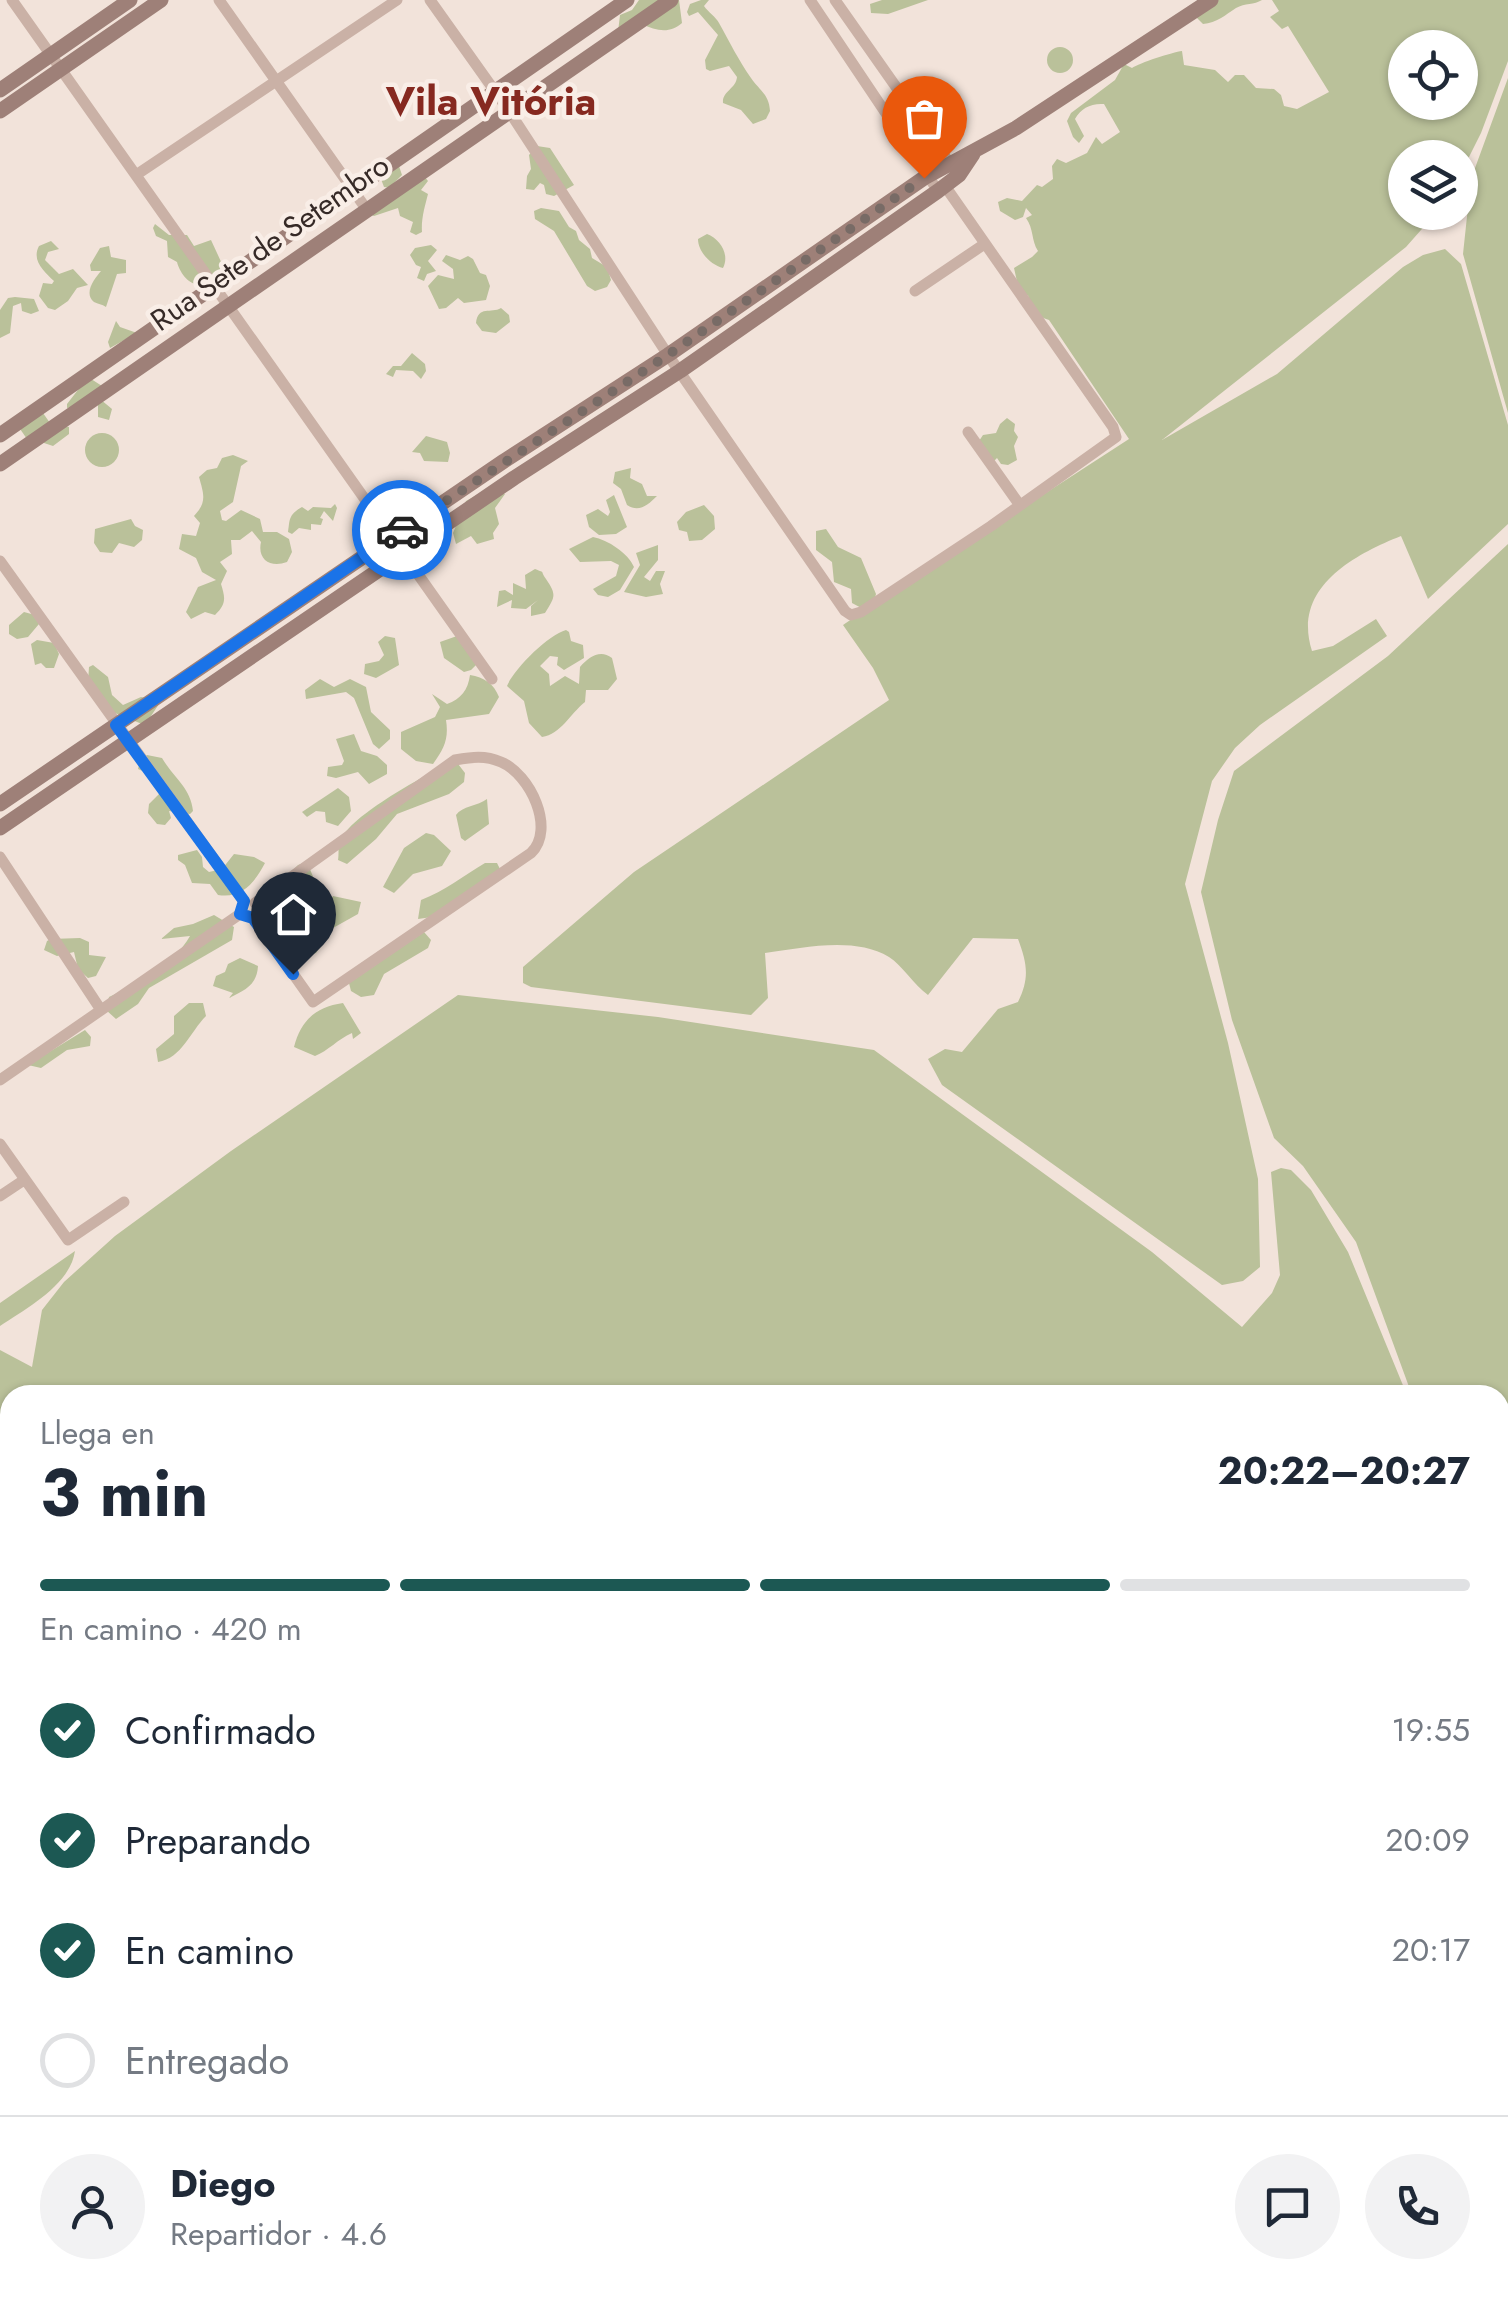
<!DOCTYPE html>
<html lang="es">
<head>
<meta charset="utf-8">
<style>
	:root { --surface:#fff; --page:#f2f2f3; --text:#1f2937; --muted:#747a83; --line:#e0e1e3; --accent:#1c5853 }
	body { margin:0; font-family:Jost,sans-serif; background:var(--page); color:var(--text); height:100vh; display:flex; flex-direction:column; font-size:38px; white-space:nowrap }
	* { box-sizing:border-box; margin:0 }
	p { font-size:32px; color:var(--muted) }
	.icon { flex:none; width:55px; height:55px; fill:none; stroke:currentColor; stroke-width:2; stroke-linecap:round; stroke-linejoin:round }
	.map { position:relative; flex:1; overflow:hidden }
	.panel { position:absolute; left:0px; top:1385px; width:1510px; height:932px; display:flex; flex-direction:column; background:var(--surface); border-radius:30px 30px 0 0; box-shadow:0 2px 8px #0004 }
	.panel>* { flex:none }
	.tools { position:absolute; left:1388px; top:30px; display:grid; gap:20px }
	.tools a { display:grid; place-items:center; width:90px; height:90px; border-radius:50%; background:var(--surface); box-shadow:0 2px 8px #0004; font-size:50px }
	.pin { position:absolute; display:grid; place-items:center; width:85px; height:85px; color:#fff; margin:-102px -42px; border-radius:50% 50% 50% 0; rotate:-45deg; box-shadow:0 0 10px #0007 }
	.pin .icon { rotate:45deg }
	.courier { position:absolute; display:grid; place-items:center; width:100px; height:100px; margin:-50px; border:8px solid #1a73e8; border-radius:50%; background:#fff; color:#222; box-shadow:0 2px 12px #0007 }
	.head em { font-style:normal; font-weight:700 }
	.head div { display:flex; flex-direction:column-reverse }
	.head { display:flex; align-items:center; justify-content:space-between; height:170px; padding:0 40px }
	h1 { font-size:65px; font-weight:700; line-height:75px }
	.bar { display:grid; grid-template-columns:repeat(4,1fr); gap:15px 10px; align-content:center; height:120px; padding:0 40px }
	.bar i { height:12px; border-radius:8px; background:var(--line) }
	.bar .current { background:var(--accent) }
	.bar p { grid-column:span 4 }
	.line { display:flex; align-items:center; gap:25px; padding:0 40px; border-top:2px solid var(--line) }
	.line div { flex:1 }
	.round { display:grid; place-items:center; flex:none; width:105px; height:105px; border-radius:52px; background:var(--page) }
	ol { padding:0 40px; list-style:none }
	li { display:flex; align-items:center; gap:30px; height:110px }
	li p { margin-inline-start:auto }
	li .icon { padding:10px; border-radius:50%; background:var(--accent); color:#fff; stroke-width:4 }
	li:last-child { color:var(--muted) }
	li i { width:55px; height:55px; border:5px solid var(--line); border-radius:50% }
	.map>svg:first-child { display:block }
</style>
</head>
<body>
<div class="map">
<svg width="1508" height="2317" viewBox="0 0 1508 2317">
	<rect width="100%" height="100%" fill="#f2e3da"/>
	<path fill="#bac19a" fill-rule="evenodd" d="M 639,0 L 679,0 L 682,23 C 670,34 656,31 642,24 L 618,32 L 620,15 L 632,10 Z
		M 701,0 L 709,0 L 704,6 C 708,12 716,17 719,23 C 729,41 739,61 751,78 C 760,91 769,94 770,111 L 766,119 L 753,124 L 741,110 L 723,103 C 722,91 736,89 737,77 L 729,66 L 710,71 L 706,69 L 705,60 L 718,35 L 698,12 L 689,16 L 687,12 L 690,4 Z
		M 882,0 L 928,0 L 888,14 L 871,13 L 870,4 Z
		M 1199,0 L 1262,0 C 1254,5 1245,3 1236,8 C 1225,15 1217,23 1203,24 L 1195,16 Z
		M 1272,0 L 1508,0 L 1508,61 L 1481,133 L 1460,175 L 1460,158 L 1405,158 L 1405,212 L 1436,213 L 1406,247 L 1162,440 L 1277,374 L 1403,267 L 1423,255 L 1445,249 L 1461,264 L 1508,425 L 1508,524 L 1428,599 L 1401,536 C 1351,556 1292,589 1312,651 L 1333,646 L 1376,619 L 1387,636 L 1260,725 L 1235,748 L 1212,781 L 1185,884 L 1228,1043 L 1258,1179 L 1260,1267 L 1243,1281 L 1222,1285 L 942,1085 L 928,1059 L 945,1049 L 962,1052 L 998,1009 L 1018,1002 C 1030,978 1027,963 1018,939 L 973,938 L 928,995 C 914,985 902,965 889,957 C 854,936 803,948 765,953 L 768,998 L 751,1015 L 531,987 L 523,983 L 523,967 L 634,872 L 889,700 L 873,668 L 843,625 L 865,610 L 852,603 L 851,589 L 834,582 L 832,562 L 816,550 L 816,531 L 826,529 L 838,547 L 861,558 L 876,594 L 873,605 L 1129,439 L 1049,320 C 1037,317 1029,307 1028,295 L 1020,295 L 1014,268 L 1032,257 L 1038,251 C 1031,240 1034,229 1026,218 L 1032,215 L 1026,208 L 1023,217 L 1015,220 L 1000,211 L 998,202 L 1007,198 L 1022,201 L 1037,185 L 1042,187 L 1053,179 L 1052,166 L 1057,159 L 1066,163 L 1087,153 L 1096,137 L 1102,144 L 1120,132 L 1104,104 C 1091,103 1081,108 1075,119 L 1084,136 L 1079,143 L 1073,137 L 1067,121 L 1071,113 L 1115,80 L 1124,64 L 1132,68 C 1139,63 1173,52 1182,51 L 1184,65 L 1215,70 L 1228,82 L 1235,75 L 1244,75 L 1256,88 L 1274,89 L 1281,95 L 1284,106 L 1297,109 L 1329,92 L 1288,26 L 1282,29 L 1270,17 L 1279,11 ZM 1405,48 L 1460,48 L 1460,102 L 1405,102 Z
		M1047 60a13 13 0 1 1 26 0a13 13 0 1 1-26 0Z
		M 1508,78 L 1508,413 L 1463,254 L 1471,179 Z
		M 537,146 L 550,148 L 574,185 L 554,196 L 546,194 L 544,185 L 540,183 L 534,190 L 526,189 L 527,176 L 531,169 L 529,155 Z
		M 399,166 L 402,175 L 394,183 L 424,176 L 428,181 L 421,190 L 428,194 C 425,206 421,219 422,232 L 416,235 L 410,232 L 413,222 L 400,216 L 398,208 L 374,216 L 366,213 L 391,188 L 384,187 L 381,179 Z
		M 541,208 L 559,211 L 569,227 L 576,231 L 579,240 L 590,249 L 592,258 L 607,267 L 611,280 L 607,287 L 595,291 L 587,286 L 554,231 L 535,219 L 534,211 Z
		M 155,224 L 169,235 L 187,235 L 194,246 L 211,240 L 223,266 L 219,277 L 211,274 L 197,284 C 188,284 179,271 177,262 L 168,257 L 167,241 L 156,236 L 153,228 Z
		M 707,234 C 720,239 730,254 723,268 C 711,265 698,252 698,239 Z
		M 51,241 L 59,249 L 48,252 L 45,260 L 59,274 L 73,269 L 88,285 L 77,288 L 68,301 L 55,310 L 48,308 L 39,296 L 43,283 L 52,284 L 54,281 C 45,272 31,261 39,246 Z
		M 431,245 L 437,250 L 428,261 L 436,271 L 427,274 L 424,281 L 417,278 L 421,267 L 416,265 L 410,255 L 415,248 Z
		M 109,246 L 111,257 L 126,260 L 126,273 L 117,274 L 106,307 C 102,304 98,304 94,302 C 83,293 95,278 101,271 L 91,271 L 90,265 L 100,248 Z
		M 446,255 L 460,260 L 468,256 L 473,259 L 480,273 L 486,275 L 490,286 L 486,300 L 464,303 L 458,298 L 446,308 L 439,309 L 428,286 L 438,275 L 454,279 L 453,269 L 442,261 Z
		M 15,297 L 34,299 L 39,311 L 31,314 L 22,311 L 21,303 L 13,306 L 10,333 L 0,338 L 0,310 L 8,298 Z
		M 501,308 L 509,315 L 510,322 L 496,333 L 482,331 L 476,323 C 478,305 491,314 501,308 Z
		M 116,321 L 120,327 L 137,333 L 110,348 L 108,342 Z
		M 412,353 L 425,364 L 426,371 L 421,379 L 413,371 L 396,370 L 393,377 L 386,374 L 393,366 L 401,366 Z
		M 88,377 L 102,386 L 100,399 L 112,409 L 109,420 L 98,417 L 98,404 L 67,408 L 67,404 Z
		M 43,413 L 50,423 L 69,427 L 69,434 L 53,446 L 44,443 L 44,434 L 27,439 L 18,426 Z
		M 1007,418 L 1015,424 L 1014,431 L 1018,437 L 1014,446 L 1017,460 L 1008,465 L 1001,464 L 997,458 L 994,461 L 979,441 L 983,435 L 996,433 L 1000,424 Z
		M85 450a17 17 0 1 1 34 0a17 17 0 1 1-34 0Z
		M 426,436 L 447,442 L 450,453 L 448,462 L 424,461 L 420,453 L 412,452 Z
		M 233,455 L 248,461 L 241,466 L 233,502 L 220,511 L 222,520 L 226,521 L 241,510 L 260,519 L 263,532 L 277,532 L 289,539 L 292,552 L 287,562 C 271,568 257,560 261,542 L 252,531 L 240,540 L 231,540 L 232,554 L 220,562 L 227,571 L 221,584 C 225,597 227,604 215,615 L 205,612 L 191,619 L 186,612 L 198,587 L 216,580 L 202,572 L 196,558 L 179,549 L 182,534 L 196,536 L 200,523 L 194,516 C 207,502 204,495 199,477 L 207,470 L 217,468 L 222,458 Z
		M 631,468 L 630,478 L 642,484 L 647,496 L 657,496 C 648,505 639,513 627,505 L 621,489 L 613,483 L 615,472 Z
		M 491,487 L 505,494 L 495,508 L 499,524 L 493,533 L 494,539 L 477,544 L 471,536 L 456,544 L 453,533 L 466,501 Z
		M 614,495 L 627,527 L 616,534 L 599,535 L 589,527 L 586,515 L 598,509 L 608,516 L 610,512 L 606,500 Z
		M 335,504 L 337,508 L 333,521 L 324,511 L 320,518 L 323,519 L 321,525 L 311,524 L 311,530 L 299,528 L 292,534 L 288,532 C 290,520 288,515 302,507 L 308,511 L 313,507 L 331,508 Z
		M 704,505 L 714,516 L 715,529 L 702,540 L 689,541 L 687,532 L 679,530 L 677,522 L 686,512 Z
		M 131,519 L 135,526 L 143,530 L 142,540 L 134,547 L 119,543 L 112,553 L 100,552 L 94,543 L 95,529 Z
		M 593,537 C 608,540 628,553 634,567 L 620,590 L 608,597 L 598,595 L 593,589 L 616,576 L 619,565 L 611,561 L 580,562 L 569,549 Z
		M 1508,544 L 1508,1559 L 1500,1550 L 1500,1395 L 1412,1395 L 1356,1242 L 1303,1166 L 1274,1138 L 1232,1020 L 1201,892 L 1218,820 L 1234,771 L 1388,656 Z
		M 658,545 L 658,560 L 644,577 L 650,581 L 656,571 L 665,571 L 660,584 L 663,594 L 646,597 L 624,592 L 640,565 L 636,553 Z
		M 535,569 C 547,574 539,569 546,579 C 557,595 555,597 545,613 L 531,616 L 531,606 L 538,600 L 526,609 L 511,608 L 512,600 L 497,607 L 499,591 L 505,590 L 513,595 L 513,583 L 526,589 L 525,575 Z
		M 24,612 L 35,615 L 39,624 L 28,637 L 17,639 L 9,634 L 9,625 Z
		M 566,630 L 569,632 L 571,641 L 583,645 L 584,658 L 564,670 L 557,665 L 558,657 L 550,656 L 540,666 L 549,674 L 550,686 L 565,676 L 579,684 L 580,667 C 589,657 600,649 612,658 L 617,679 L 608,690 L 586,690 L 585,702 C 570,714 561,734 542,737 L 529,723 L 524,701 L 507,686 C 514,669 548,635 566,630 Z
		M 385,636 L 395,638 L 399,665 L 376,678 L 364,674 L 365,664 L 379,661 L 384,655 L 378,642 Z
		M 457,636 L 478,663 L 471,670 L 464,672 L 444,658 L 440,642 Z
		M 37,640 L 54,643 L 59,654 L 54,668 L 46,668 L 41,663 L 35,665 L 31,644 Z
		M 93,665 L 108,677 L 112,695 L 123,705 L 141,697 L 156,700 L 159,704 L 149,719 L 142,724 L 110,711 L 88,682 L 89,667 Z
		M 470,675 C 484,677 494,684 499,697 L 489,714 L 446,720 C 449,739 444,749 433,764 L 416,761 L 401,749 L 401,732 L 435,717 L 440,707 L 432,694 L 447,704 C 461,699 468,690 470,675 Z
		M 320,679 L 334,687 L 350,679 L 366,687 L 371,712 L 390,730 L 390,739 L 379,749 L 373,744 L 354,698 L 346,692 L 306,699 L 305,690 Z
		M 354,734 L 361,751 L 377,756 L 387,765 L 387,774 L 369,784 L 358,772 L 336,778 L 327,776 L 328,767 L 342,765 L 344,761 L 336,739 Z
		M 147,755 L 162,758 C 173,777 191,788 193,811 L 190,814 L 169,811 L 171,818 L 165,825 L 157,824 L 148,813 L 149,804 L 164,789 L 158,778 L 138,769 L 140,761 Z
		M 455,760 L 465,773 L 464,782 L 449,794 L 397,814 L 376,839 L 347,864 L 338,860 C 339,854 338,849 339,844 C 345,817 430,773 455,760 Z
		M 338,788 L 349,797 L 351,811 L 338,826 L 326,822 L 325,812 L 316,811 L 307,817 L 302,812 Z
		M 487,799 L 489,824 L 465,841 L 461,838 L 456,815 C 462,806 478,806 487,799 Z
		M 426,833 L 434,835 L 451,851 L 442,866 L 413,874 L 394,893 L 383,887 L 404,848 Z
		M 197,850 L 202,857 L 203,867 L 209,872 L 222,869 L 234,854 L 254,857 L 265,863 C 255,882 242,899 218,895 L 210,884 L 192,883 L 185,865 L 178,860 L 178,855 Z
		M 307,862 L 314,879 L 312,883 L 283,900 L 276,913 L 271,910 L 266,897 L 298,865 Z
		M 485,863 L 497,863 L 503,875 L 432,917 L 418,919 L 421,900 C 445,891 463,876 485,863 Z
		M 333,896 L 361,902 L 358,914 L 333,928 L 316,953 L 299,958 L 294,922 L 315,910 L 321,916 Z
		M 214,915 L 234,927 L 232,940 L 149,988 L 138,1004 L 116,1019 L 106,1010 L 109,997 C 137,984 174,964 190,936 L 161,939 L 174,928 L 193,924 Z
		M 424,932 L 431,940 L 428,948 L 384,974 L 374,995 L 361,997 L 351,991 L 349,983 Z
		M 80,938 L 89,942 L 89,955 L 106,957 L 96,976 L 88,978 L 78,969 L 74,952 L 57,956 L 44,950 L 47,941 L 51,939 Z
		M 240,958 L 258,966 C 257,985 245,990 229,998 L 233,993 L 213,986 L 216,976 L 225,972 L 228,964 Z
		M 458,995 L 658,1017 L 874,1050 L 1152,1252 L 1242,1327 L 1272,1293 L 1280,1275 L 1271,1172 L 1281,1168 L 1291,1170 L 1311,1190 L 1348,1252 L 1407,1395 L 10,1395 L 10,1725 L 0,1732 L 0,1350 L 32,1367 L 42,1310 L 64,1282 L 115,1236 L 231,1151 Z
		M 189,1003 L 203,1003 L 206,1016 C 190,1032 182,1058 158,1062 L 156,1049 L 174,1034 L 174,1016 Z
		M 343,1003 L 361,1033 L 353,1039 L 352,1033 C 338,1039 328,1051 315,1056 L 294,1047 C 301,1020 316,1007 343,1003 Z
		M 85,1030 L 91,1037 L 90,1046 L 67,1050 L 41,1068 L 28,1065 Z
		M 75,1251 C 70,1285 27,1308 0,1326 L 0,1303 Z
		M 1500,1565 L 1508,1575 L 1508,2317 L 299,2317 L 300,2308 L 1500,2308 Z
		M 0,1836 L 10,1836 L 10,2308 L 97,2308 L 91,2317 L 0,2317 L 0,1934 L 8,1928 L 0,1916 Z"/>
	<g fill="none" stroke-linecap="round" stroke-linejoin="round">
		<path stroke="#79afa9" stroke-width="4" d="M 1500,2306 L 1508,2303
			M 1470,2317 L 1495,2308"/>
		<path stroke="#cab1a6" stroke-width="11" d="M 12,0 L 492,679
			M 219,0 L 367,210
			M 430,0 L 509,111 L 668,355 L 845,611 L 851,615 L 861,612 L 991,526 L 1116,437 L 1113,427 L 945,186
			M 810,0 L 938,191
			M 835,0 L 953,168
			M 136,175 L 397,0
			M 915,291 L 983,245
			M 968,432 L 1019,504
			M 0,561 L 244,901
			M 0,857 L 101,1010
			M 253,917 L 313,1002 L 531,853 C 556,829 530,774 501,762 C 485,755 472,757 455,760 L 255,903
			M 0,1080 L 240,914
			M 0,1144 L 68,1240 L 124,1202
			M 0,1196 L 24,1180"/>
		<path stroke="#9e8078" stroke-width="15" d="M 0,90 L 130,0
			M 0,111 L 161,0
			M 0,435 L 627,0
			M 0,464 L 671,0
			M 0,804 L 504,461 L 668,355 L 924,178 L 1016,128 L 1211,0
			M 0,828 L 514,478 L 680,371 L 938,191 L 959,175 L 973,154"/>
	</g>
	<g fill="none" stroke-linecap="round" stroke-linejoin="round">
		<path stroke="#786b66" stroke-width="10" stroke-dasharray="0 18" d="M 402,530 L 668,355 L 924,178"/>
		<path stroke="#1a73e8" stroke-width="12" d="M 293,974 L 253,918 L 240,914 L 244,901 L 116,725 L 402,530"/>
	</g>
	<g text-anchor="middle" stroke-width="9" stroke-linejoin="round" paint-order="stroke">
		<g font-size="30" fill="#362a27" stroke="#f9eee7">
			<text transform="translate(270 243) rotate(-35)" y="10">Rua Sete de Setembro</text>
		</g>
		<g font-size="40" font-weight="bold" fill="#862920" stroke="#f9eee7">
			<text x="491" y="115">Vila Vitória</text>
		</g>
	</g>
</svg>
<div class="tools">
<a><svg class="icon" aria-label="locate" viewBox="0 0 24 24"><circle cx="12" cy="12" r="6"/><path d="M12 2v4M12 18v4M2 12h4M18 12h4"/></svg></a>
<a><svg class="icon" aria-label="layers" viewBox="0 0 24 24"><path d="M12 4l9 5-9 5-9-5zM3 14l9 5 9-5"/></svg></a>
</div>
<div class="pin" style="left:924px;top:178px;background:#ea580c"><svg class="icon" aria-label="bag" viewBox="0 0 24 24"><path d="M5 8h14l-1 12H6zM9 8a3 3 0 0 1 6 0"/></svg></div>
<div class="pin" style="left:293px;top:974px;background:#1f2937"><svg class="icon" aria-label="home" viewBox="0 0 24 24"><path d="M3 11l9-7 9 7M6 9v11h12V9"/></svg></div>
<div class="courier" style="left:402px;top:530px"><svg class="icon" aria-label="car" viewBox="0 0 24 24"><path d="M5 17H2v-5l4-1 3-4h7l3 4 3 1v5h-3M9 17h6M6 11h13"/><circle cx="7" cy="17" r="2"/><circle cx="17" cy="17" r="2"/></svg></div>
<section class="panel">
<div class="head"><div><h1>3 min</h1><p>Llega en</p></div><em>20:22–20:27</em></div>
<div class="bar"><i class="current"></i><i class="current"></i><i class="current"></i><i></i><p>En camino · 420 m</p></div>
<ol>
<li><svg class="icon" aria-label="check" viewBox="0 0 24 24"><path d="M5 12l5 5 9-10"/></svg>Confirmado<p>19:55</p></li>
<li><svg class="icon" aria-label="check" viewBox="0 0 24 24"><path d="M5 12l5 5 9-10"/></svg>Preparando<p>20:09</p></li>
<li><svg class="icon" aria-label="check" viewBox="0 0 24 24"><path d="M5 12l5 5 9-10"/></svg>En camino<p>20:17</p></li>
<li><i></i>Entregado</li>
</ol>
<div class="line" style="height:180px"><a class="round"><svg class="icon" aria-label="person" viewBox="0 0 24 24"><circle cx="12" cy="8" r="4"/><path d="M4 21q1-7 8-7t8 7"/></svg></a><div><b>Diego</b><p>Repartidor · 4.6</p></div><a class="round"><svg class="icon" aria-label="chat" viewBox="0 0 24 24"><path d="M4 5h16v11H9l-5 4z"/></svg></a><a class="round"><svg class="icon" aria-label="phone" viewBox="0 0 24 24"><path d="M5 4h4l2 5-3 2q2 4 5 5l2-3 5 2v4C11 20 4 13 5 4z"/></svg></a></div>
</section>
</div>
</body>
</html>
